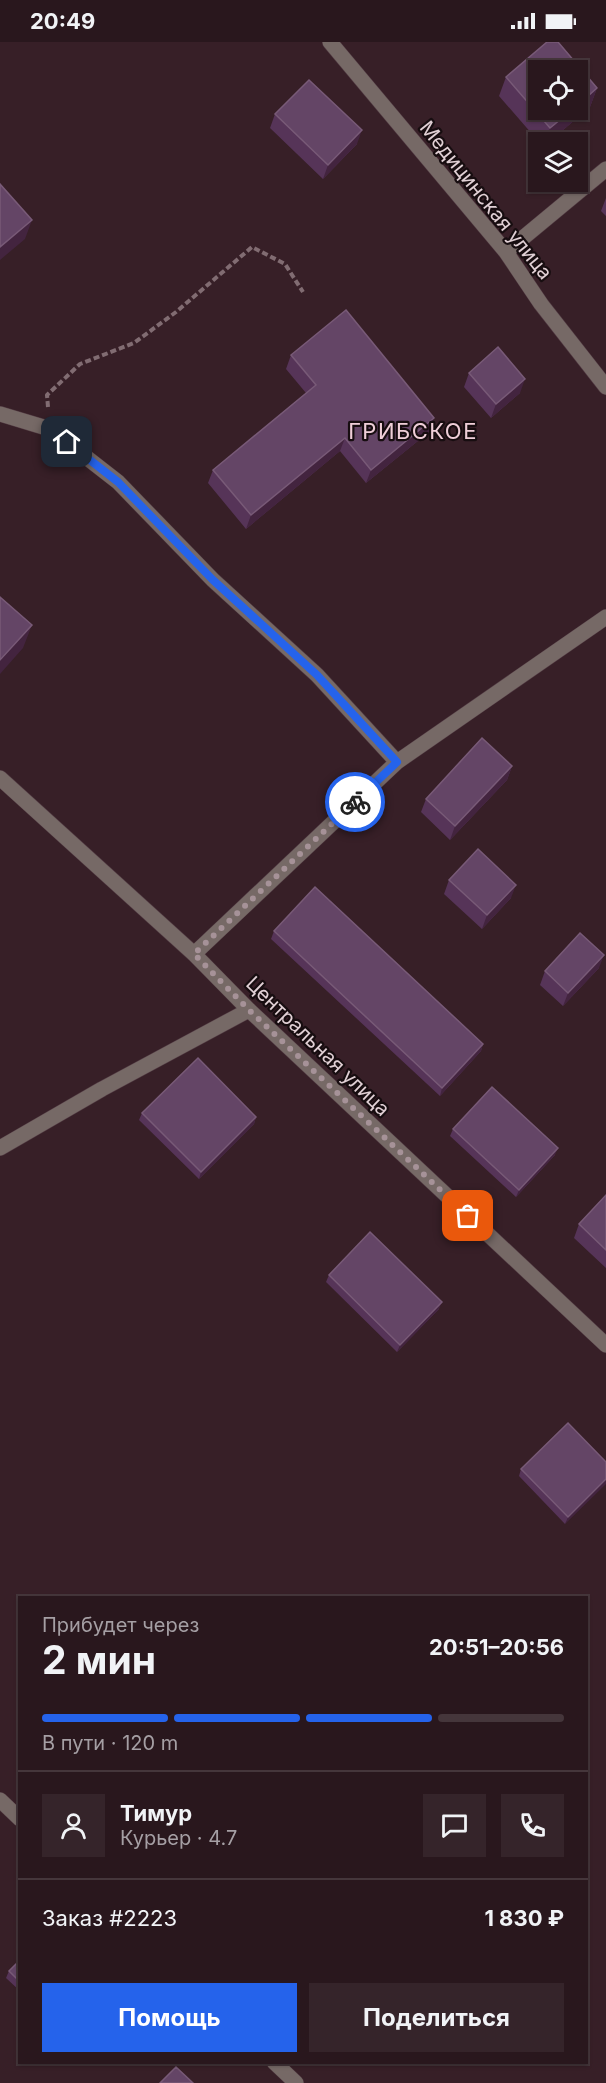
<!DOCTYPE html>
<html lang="ru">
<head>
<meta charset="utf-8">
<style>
	:root { --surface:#29171d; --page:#35242a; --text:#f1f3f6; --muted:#a59fa4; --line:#45363b; --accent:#2563eb }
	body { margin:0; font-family:Inter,sans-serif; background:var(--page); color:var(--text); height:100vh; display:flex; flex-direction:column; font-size:22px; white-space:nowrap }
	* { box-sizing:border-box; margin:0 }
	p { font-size:20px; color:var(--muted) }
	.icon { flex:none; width:33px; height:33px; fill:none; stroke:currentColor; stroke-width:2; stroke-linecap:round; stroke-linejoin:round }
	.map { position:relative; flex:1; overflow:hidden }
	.panel { position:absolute; left:18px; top:1554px; width:570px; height:468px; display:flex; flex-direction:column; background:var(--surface); border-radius:0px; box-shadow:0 2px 4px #0004,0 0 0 2px var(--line) }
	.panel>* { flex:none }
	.buttons { position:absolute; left:528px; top:18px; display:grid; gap:12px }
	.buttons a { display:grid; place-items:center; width:60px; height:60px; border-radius:0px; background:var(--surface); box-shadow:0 2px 4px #0004,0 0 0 2px var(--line); font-size:30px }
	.pin { position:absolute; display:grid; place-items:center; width:51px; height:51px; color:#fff; margin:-26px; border-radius:12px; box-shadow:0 3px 9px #0006 }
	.courier { position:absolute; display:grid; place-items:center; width:60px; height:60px; margin:-30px; border:4px solid #2563eb; border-radius:50%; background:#fff; color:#222; box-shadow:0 2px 8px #0007 }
	.head em { font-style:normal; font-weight:700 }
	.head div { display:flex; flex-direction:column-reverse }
	.head { display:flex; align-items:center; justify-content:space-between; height:102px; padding:0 24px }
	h1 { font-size:39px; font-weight:700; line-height:45px }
	.bar { display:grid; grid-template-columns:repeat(4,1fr); gap:9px 6px; align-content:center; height:72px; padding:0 24px }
	.bar i { height:8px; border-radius:4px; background:var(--line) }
	.bar .on { background:var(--accent) }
	.bar p { grid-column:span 4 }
	.line { display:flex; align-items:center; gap:15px; padding:0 24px; border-top:2px solid var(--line) }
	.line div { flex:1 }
	.round { display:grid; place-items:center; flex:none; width:63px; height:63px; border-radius:0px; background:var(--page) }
	.button { display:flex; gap:12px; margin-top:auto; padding:12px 24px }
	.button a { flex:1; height:69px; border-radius:0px; background:var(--accent); color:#fff; font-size:24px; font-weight:700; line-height:69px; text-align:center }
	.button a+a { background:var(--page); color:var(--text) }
	.status { display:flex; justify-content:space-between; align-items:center; height:42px; padding:0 30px; background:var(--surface); direction:ltr }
	.status svg { height:16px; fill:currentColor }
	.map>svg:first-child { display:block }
</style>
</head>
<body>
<div class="status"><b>20:49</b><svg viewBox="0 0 49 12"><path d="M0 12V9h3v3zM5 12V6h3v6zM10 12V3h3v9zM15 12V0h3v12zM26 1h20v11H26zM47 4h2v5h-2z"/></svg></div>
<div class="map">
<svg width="606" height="2041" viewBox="0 0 606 2041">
	<rect width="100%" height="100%" fill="#371f27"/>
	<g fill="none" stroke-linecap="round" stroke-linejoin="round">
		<defs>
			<path id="minor" d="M 330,0 L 506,210 L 541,262 L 606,345
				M 506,210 L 606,127
				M 0,372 L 50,387 L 118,440 L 213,538 L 317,633 L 397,720
				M 0,736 L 194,912 L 249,968 L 606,1303
				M 194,912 L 397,720 L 606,575
				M 0,1106 L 102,1047 L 249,968
				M 0,1758 L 20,1777
				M 274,2020 L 296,2041"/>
		</defs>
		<use href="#minor" stroke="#523b43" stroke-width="16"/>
		<path stroke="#816c72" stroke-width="4" stroke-dasharray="6 3" stroke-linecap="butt" d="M 48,365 L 47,353 L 80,322 L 134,301 L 176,270 L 252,205 L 285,222 L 303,250"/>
		<use href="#minor" stroke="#766966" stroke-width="15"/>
	</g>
	<path fill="#563458" d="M 506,35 L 597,46 L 590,65 L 549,100 L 539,100 L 499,54 Z
		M 275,72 L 357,102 L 323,137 L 270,86 Z
		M 606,156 L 606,174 L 601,169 Z
		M 291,313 L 429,390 L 366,441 L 340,409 L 246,487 L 208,441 L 213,428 L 306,351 L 286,327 Z
		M 469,331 L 520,351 L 491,376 L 464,345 Z
		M 512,724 L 507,738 L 450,798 L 421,770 L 426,757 Z
		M 449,838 L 511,856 L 482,887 L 444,852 Z
		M 274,889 L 483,1002 L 481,1009 L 440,1054 L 271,897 Z
		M 599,926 L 563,964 L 540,943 L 545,929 Z
		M 142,1071 L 256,1075 L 254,1082 L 199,1137 L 139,1078 Z
		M 453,1087 L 555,1113 L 516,1155 L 450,1094 Z
		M 606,1153 L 606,1226 L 574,1196 L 579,1182 Z
		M 329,1233 L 439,1267 L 397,1310 L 326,1240 Z
		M 606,1420 L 565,1482 L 519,1434 L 521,1427 Z
		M 20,1918 L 20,1949 L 6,1936 L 9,1929 Z"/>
	<path fill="#43243f" d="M 597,46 L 590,65 L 549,100 L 545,100 L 550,86 L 572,68 L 578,68 L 578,63 Z
		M 362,88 L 357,102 L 323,137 L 328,123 Z
		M 32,178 L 25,197 L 0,218 L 0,205 Z
		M 525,337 L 520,351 L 491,376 L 496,362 Z
		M 434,376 L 429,390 L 366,441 L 371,428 Z
		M 345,396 L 340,409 L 246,487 L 251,473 Z
		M 32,583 L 23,606 L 0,632 L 0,618 Z
		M 512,724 L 507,738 L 450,798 L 455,784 Z
		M 516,843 L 511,856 L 482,887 L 487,873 Z
		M 604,913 L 599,926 L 563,964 L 568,951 Z
		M 483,1002 L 481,1009 L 440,1054 L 442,1046 Z
		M 256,1075 L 254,1082 L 199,1137 L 201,1130 Z
		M 558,1106 L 555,1113 L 516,1155 L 519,1148 Z
		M 442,1260 L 439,1267 L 397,1310 L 400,1303 Z
		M 606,1437 L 606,1442 L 565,1482 L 568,1475 Z"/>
	<path fill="#644566" stroke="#785a77" stroke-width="1.5" d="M 547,0 L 558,0 L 597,46 L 578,63 L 578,28 L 538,28 L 538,68 L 572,68 L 550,86 L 506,35 Z
		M 309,38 L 362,88 L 328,123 L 275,72 Z
		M 0,142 L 32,178 L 0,205 Z
		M 346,268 L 434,376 L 371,428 L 345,396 L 251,473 L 213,428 L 316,343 L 291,313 Z
		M 498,305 L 525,337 L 496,362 L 469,331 Z
		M 0,555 L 32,583 L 0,618 Z
		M 482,696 L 512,724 L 455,784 L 426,757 Z
		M 478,807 L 516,843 L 487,873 L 449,838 Z
		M 315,845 L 483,1002 L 442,1046 L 274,889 Z
		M 580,891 L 604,913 L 568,951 L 545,929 Z
		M 198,1016 L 256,1075 L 201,1130 L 142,1071 Z
		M 492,1045 L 558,1106 L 519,1148 L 453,1087 Z
		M 606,1153 L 606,1208 L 579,1182 Z
		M 370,1190 L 442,1260 L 400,1303 L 329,1233 Z
		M 568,1381 L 606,1420 L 606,1437 L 568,1475 L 521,1427 Z
		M 20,1918 L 20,1940 L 9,1929 Z
		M 176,2025 L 193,2041 L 160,2041 Z"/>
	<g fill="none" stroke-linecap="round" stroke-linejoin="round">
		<path stroke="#a69298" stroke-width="6" stroke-dasharray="0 10.8" d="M 355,760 L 194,912 L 249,968 L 468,1174"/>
		<path stroke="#2563eb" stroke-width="8" d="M 67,400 L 118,440 L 213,538 L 317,633 L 397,720 L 355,760"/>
	</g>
	<g text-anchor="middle" stroke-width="4.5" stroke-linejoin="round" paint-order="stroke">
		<g font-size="20" fill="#e1d0d5" stroke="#170d10">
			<text transform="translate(486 158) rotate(51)" y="7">Медицинская улица</text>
			<text transform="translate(318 1004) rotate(44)" y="7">Центральная улица</text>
		</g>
		<g font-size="22" letter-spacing="1.5" fill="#efced8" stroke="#170d10">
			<text x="413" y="397">ГРИБСКОЕ</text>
		</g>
	</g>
</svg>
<div class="buttons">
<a><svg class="icon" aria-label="locate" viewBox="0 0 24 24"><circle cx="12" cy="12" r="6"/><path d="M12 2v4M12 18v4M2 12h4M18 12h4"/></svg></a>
<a><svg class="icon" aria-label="layers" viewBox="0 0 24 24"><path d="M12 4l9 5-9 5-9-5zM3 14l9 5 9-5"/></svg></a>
</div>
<div class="pin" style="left:468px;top:1174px;background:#ea580c"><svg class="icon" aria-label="bag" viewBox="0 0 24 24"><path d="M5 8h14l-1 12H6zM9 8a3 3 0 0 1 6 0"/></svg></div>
<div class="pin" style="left:67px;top:400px;background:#1f2937"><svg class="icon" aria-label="home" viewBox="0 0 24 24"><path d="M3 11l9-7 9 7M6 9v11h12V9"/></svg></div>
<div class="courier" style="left:355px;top:760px"><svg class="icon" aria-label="bike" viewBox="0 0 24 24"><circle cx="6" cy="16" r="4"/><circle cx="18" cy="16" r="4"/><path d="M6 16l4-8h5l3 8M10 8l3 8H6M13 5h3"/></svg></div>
<section class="panel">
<div class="head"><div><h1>2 мин</h1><p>Прибудет через</p></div><em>20:51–20:56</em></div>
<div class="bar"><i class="on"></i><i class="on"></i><i class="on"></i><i></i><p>В пути · 120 m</p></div>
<div class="line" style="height:108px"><a class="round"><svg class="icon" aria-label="person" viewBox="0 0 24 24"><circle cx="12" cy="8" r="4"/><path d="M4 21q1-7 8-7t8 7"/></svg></a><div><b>Тимур</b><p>Курьер · 4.7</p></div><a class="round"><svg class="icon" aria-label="chat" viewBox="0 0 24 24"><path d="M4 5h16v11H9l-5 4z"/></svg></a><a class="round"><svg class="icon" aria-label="phone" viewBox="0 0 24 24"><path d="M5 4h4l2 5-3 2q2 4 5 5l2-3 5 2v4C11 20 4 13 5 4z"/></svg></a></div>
<div class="line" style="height:78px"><div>Заказ #2223</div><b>1 830 ₽</b></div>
<div class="button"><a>Помощь</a><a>Поделиться</a></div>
</section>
</div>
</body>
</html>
